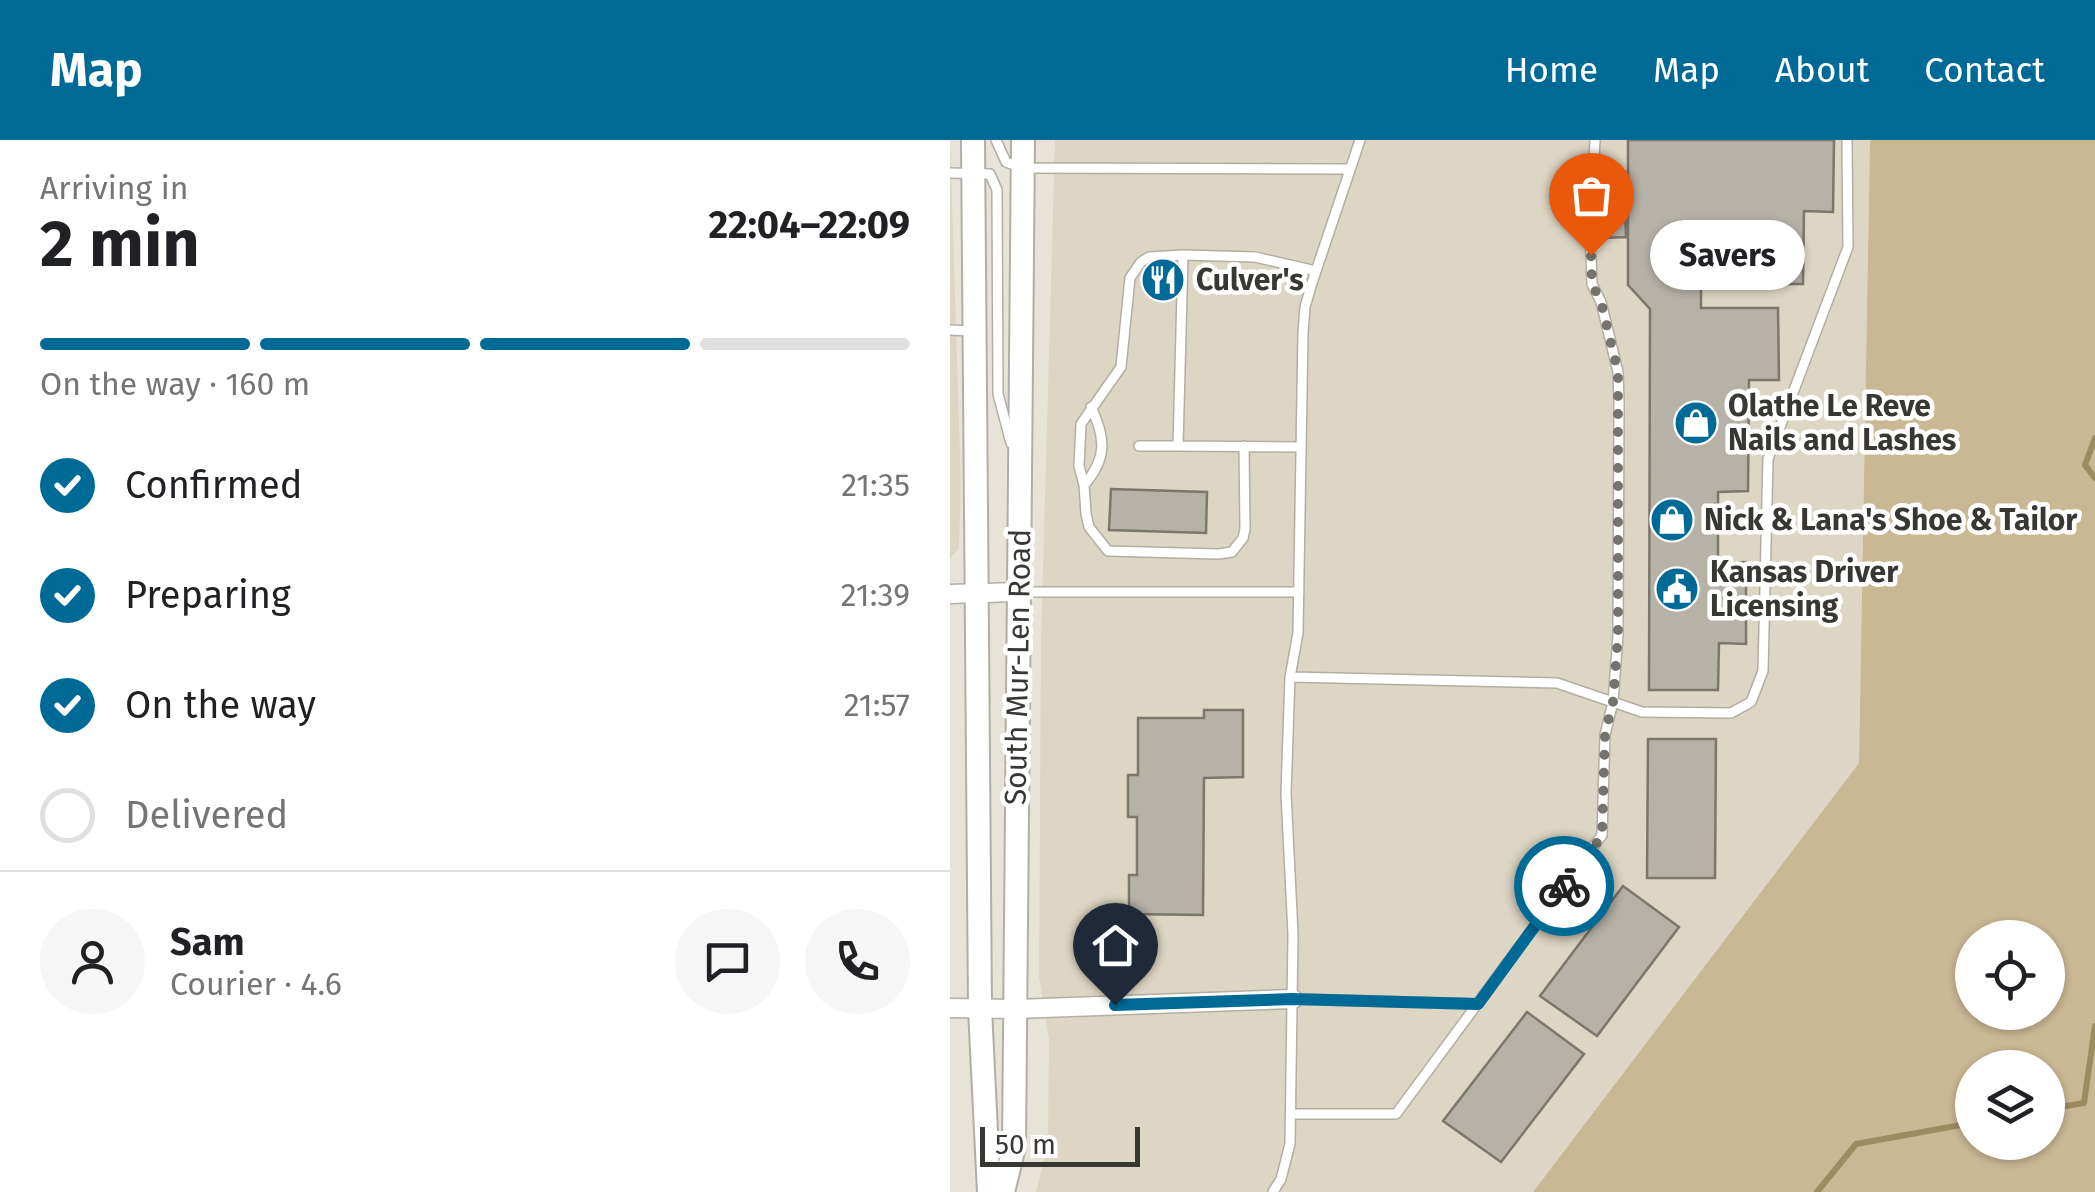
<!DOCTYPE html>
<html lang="en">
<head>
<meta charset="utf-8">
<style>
	:root { --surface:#fff; --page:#f6f6f6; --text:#202124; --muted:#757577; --line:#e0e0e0; --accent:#006a97 }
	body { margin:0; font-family:"Fira Sans",sans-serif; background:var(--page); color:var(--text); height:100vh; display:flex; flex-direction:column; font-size:38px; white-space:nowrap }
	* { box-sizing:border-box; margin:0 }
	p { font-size:32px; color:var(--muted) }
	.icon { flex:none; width:55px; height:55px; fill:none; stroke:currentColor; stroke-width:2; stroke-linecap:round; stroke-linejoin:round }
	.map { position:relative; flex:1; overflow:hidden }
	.side { display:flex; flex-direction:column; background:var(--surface); width:950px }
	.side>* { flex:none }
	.fabs { position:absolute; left:1005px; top:780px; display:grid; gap:20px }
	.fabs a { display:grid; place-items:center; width:110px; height:110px; border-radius:50%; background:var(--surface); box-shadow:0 2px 8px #0004; font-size:50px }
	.scale { position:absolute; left:30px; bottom:25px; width:160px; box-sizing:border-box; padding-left:10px; border:5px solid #393733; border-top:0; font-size:28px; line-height:35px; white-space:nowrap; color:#393733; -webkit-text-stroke:8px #fff; paint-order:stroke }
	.pin { position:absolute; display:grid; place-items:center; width:85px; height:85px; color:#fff; margin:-102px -42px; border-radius:50% 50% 50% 0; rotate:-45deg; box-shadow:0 0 10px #0007 }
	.pin .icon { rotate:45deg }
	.courier { position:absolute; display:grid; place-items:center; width:100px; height:100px; margin:-50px; border:8px solid #006a97; border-radius:50%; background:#fff; color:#222; box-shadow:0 2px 12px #0007 }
	.bubble { position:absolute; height:70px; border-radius:35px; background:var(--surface); box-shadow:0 2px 8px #0004; font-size:32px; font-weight:700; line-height:70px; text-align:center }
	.overview em { font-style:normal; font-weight:700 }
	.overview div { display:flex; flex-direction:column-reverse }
	.overview { display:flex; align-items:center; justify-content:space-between; height:170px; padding:0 40px }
	h1 { font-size:65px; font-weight:700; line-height:75px }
	.bar { display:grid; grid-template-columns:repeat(4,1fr); gap:15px 10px; align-content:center; height:120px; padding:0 40px }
	.bar i { height:12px; border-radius:8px; background:var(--line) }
	.bar .current { background:var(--accent) }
	.bar p { grid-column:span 4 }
	.line { display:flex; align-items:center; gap:25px; padding:0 40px; border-top:2px solid var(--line) }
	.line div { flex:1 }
	.round { display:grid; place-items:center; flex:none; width:105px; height:105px; border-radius:52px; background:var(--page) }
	ol { padding:0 40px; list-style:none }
	li { display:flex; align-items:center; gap:30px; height:110px }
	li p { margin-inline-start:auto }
	li .icon { padding:10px; border-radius:50%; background:var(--accent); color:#fff; stroke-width:4 }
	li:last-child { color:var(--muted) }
	li i { width:55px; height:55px; border:5px solid var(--line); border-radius:50% }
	header { display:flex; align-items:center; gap:60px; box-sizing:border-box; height:140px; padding:0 50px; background:var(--accent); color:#fff }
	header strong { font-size:48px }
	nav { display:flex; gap:55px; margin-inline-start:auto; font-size:35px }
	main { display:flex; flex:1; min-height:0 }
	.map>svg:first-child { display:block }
</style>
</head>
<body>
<header>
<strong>Map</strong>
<nav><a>Home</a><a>Map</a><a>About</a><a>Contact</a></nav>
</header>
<main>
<section class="side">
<div class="overview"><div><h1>2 min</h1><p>Arriving in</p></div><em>22:04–22:09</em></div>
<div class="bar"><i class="current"></i><i class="current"></i><i class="current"></i><i></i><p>On the way · 160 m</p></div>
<ol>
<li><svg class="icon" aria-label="check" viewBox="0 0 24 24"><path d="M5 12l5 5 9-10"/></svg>Confirmed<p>21:35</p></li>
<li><svg class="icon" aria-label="check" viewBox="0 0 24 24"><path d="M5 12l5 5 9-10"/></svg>Preparing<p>21:39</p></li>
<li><svg class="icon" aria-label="check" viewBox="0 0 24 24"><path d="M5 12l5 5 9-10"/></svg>On the way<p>21:57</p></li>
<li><i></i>Delivered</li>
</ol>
<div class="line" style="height:180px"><a class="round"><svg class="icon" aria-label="person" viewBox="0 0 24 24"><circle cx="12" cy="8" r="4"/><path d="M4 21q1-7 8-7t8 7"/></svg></a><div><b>Sam</b><p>Courier · 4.6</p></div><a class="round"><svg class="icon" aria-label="chat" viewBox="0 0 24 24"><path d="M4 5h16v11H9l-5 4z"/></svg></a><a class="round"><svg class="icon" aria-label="phone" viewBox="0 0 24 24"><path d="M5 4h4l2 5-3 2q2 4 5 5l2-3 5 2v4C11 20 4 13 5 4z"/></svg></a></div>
</section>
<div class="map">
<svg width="1145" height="1052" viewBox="0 0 1145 1052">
	<rect width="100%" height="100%" fill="#e8e3d8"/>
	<path fill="#ded6c4" d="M 0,0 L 11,344 L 9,408 L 0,419 Z
		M 105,0 L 920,0 L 909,623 L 583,1052 L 86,1052 L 98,1003 L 99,899 L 89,837 L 91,499 Z"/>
	<path fill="#c9b894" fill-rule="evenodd" d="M 920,0 L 1145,0 L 1145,1052 L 583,1052 L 909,623 ZM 1022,798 L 1098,798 L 1098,872 L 1022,872 ZM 1022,928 L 1098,928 L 1098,1002 L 1022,1002 Z"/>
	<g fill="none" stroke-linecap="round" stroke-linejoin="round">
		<path stroke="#9d8b61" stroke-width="6" d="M 1145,298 L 1135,325 L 1145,338
			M 1098,969 L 1134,963 L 1145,886
			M 867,1052 L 906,1004 L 1022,983"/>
	</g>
	<path fill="#b7b2a8" stroke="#7b776d" stroke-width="2.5" d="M 678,0 L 884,0 L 883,72 L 854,71 L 853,144 L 835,144 L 836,106 L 751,106 L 751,168 L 828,168 L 829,240 L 799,240 L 798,351 L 768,352 L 768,423 L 796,422 L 796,504 L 769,503 L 768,550 L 699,550 L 700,169 L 678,145 Z
		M 652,69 L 675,69 L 676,97 L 653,98 Z
		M 161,349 L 257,352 L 256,393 L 159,390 Z
		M 254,570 L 293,570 L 293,637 L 254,638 L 253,775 L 179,774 L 179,735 L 187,735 L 187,677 L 178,677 L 178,635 L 188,635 L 188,578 L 254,578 Z
		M 698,599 L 766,599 L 765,738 L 697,738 Z
		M 673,746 L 729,787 L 647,896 L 590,856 Z
		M 577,872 L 634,914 L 551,1022 L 493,981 Z"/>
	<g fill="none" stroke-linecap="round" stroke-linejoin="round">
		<defs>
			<path id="lane" d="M 46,0 L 56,22 L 72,28 L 399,29
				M 0,33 L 40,34 L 47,50 L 48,254 L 61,303
				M 233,115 L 199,117 L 191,122 L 180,138 L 171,227 L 131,284 L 129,326 L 134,345 L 136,374 L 139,387 L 158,411 L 268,414 L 282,412 L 293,398 L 295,389 L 294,306
				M 0,190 L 21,191
				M 189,306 L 228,306
				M 351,307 L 228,306 L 233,115 L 305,117 L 366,131
				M 134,345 C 157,319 156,298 141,267
				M 72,452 L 349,452
				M 340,537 L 607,543 L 692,572 L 781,573 L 801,562 L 813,531 L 818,319 L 898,107 L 897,0
				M 343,859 L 528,864
				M 341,974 L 446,974 L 652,695 L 655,595 L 663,562 L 668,495 L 669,261 L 668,232 L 651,162 L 642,144 L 640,87 L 645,0
				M 323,1052 L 331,1039 L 340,1004 L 343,794 L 336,653 L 340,537 L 348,493 L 353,192 L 355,167 L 362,143 L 410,0"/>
			<path id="street" d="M 0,454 L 69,452
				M 0,868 L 65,869 L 343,859"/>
			<path id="secondary" d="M 23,0 L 30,869 L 39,1052
				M 53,1052 L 64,1007 L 73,0"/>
		</defs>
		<use href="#lane" stroke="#b2aea3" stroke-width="12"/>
		<use href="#street" stroke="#b2aea3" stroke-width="21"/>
		<use href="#secondary" stroke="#b2aea3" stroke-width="26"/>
		<use href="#lane" stroke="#fff" stroke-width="9"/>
		<use href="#street" stroke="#fff" stroke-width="18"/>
		<use href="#secondary" stroke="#fff" stroke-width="22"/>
	</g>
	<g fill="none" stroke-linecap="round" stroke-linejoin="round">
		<path stroke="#76736d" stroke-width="10" stroke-dasharray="0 18" d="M 614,746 L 652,696 L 655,594 L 663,562 L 668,495 L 668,232 L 651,162 L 642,144 L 641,115"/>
		<path stroke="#006a97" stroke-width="12" d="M 165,865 L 342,859 L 528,864 L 614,746"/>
	</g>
	<defs>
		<symbol id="restaurant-disc" viewBox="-11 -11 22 22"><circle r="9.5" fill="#006a97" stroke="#fff"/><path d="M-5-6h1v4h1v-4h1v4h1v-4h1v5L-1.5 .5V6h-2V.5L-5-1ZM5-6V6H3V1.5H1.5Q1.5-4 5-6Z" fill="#fff"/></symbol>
		<symbol id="shop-disc" viewBox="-11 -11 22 22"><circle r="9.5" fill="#006a97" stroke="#fff"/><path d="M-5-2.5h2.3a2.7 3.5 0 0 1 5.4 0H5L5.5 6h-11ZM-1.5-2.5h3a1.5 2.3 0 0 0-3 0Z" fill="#fff"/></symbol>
		<symbol id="civic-disc" viewBox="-11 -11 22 22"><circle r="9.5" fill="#006a97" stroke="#fff"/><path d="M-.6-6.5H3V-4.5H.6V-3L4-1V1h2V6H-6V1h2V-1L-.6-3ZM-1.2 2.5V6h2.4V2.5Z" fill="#fff"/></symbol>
	</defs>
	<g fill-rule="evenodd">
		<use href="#restaurant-disc" x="188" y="115" width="50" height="50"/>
		<use href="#shop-disc" x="721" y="258" width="50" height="50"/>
		<use href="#shop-disc" x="697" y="355" width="50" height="50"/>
		<use href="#civic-disc" x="702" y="424" width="50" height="50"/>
	</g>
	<g text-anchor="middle" stroke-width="9" stroke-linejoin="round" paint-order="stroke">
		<g font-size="30" font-weight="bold" fill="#393733" stroke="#fff" text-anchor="start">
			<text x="246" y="150">Culver's</text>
			<text x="778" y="276">Olathe Le Reve<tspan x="778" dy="34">Nails and Lashes</tspan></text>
			<text x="754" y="390">Nick &amp; Lana's Shoe &amp; Tailor</text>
			<text x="760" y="442">Kansas Driver<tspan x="760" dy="34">Licensing</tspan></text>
		</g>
		<g font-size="30" fill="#393733" stroke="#fff">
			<text transform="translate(68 527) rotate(-89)" y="10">South Mur-Len Road</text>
		</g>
	</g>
</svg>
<div class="fabs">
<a><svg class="icon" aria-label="locate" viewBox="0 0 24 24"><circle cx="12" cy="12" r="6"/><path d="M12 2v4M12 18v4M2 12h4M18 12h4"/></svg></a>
<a><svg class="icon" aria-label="layers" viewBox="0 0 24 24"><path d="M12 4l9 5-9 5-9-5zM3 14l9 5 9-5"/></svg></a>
</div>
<div class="scale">50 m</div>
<div class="pin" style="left:641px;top:115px;background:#ea580c"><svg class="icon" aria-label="bag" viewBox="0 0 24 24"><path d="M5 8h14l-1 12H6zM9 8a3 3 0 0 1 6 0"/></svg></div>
<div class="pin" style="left:165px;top:865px;background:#1f2937"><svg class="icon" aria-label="home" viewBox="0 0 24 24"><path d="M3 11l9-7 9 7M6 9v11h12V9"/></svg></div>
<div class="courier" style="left:614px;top:746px"><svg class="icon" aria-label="bike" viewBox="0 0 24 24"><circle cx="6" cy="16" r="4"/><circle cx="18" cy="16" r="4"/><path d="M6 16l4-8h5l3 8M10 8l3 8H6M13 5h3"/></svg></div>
<div class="bubble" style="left:700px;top:80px;width:155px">Savers</div>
</div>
</main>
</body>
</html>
